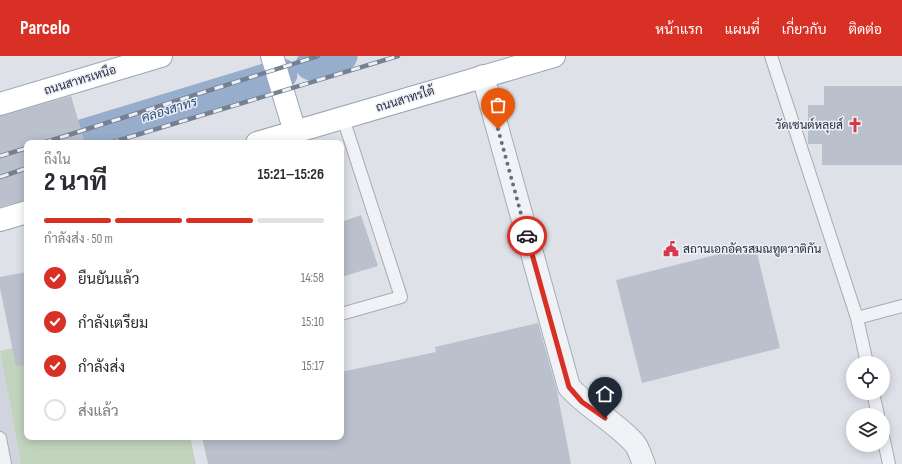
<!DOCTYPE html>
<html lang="th">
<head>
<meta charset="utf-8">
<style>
	:root { --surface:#fff; --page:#f2f2f3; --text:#2b2b33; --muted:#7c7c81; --line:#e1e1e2; --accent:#d93025 }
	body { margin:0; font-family:"Sofia Sans Condensed",Sarabun,sans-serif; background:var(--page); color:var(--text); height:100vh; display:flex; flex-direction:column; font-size:15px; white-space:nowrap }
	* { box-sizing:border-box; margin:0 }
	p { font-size:13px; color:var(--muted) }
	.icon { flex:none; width:22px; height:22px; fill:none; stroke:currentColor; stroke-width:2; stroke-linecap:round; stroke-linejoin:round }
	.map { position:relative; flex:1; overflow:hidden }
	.drawer { position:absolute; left:24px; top:84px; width:320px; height:300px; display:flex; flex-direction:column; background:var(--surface); border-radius:8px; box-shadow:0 2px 10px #0003 }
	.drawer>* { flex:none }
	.buttons { position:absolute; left:846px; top:300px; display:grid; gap:8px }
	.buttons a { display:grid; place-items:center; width:44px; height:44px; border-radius:50%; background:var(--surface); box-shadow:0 2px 10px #0003; font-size:20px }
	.pin { position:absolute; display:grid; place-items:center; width:34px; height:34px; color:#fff; margin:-41px -17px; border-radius:50% 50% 50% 0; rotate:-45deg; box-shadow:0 0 4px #0007 }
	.pin .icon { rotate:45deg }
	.courier { position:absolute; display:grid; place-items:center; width:40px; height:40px; margin:-20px; border:3px solid #d93025; border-radius:50%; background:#fff; color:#222; box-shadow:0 1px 5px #0007 }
	.overview em { font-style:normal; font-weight:700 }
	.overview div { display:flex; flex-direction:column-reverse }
	.overview { display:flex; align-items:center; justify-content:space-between; height:68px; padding:0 20px }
	h1 { font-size:26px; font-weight:700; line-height:30px }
	.bar { display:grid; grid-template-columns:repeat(4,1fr); gap:6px 4px; align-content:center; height:48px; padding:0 20px }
	.bar i { height:5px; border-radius:3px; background:var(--line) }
	.bar .current { background:var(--accent) }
	.bar p { grid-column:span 4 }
	ol { padding:0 20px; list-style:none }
	li { display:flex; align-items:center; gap:12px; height:44px }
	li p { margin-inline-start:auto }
	li .icon { padding:4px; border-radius:50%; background:var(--accent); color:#fff; stroke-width:4 }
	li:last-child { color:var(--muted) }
	li i { width:22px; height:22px; border:2px solid var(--line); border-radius:50% }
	header { display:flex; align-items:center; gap:24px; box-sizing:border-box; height:56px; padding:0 20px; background:var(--accent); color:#fff }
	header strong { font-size:19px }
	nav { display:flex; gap:22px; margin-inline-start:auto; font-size:14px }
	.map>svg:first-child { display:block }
</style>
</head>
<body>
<header>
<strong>Parcelo</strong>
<nav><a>หน้าแรก</a><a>แผนที่</a><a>เกี่ยวกับ</a><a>ติดต่อ</a></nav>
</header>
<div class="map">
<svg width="902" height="408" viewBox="0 0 902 408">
	<rect width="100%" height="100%" fill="#dee1e8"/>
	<path fill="#cfd4de" d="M 0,296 L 21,408 L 0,408 Z"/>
	<path fill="#c2d3be" d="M 27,289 L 27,381 L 190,381 L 196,408 L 21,408 L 0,295 Z"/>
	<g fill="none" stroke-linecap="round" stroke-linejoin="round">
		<path stroke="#96adcb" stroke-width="31" d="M 311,9 L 342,0
			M 55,87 L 282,18"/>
	</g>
	<path fill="#bac0cc" d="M 824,30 L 902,30 L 902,109 L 822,109 L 822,88 L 808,88 L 808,49 L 824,49 Z
		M 71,40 L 85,87 L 27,87 L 27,144 L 0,151 L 0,60 Z
		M 361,159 L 378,210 L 341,221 L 341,166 Z
		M 755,189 L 780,292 L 642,327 L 616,224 Z
		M 27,216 L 27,309 L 16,310 L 0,232 L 0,221 Z
		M 538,267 L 557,335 L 571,408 L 208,408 L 202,381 L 341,381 L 341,316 L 436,296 L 435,291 Z"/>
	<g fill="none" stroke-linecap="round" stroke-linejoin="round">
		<defs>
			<path id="service" d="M 771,0 L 857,262 L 867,307
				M 341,258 L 401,241 L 343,62
				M 857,262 L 902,250
				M 873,337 L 878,359
				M 883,380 L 889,408
				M 0,382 L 5,408"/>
			<path id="minor" d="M 483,20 L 569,331 C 589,353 617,367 635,388 C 639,393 641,402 644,408"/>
			<path id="primary" d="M 272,0 L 295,76
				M 0,48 L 161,0
				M 257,87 L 554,0
				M 0,164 L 27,156"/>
		</defs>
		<use href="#service" stroke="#a7abb6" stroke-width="14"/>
		<use href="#minor" stroke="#a7abb6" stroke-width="24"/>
		<use href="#primary" stroke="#9ca5b5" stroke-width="24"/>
		<use href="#service" stroke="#f1f2f6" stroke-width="12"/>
		<use href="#minor" stroke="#f1f2f6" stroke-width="22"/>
		<use href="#primary" stroke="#fff" stroke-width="22"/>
		<defs>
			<path id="rail" d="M 43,87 L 318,0
				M 110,87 L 398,0
				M 0,100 L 27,92
				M 0,121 L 27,112"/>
		</defs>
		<use href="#rail" stroke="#768093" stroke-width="4.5"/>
		<use href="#rail" stroke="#edf0f6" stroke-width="3" stroke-dasharray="9" stroke-linecap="butt"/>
	</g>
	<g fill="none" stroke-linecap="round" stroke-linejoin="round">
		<path stroke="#666d7b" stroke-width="4" stroke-dasharray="0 7.2" d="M 498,73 L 527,180"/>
		<path stroke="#d93025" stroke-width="5" d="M 527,180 L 569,331 L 582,346 L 605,362"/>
	</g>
	<defs>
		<symbol id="church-bare" viewBox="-9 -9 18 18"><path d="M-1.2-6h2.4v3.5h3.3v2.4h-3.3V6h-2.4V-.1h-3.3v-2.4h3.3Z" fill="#d7384a" stroke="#edf0f6" stroke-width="2.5" paint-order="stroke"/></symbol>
		<symbol id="civic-bare" viewBox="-9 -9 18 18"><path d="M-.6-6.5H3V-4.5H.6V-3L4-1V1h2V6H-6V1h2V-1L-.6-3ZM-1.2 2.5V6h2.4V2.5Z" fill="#d7384a" stroke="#edf0f6" stroke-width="2.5" paint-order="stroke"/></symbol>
	</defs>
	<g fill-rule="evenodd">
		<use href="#church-bare" x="844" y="58" width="22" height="22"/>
		<use href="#civic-bare" x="660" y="182" width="22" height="22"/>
	</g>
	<g text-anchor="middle" stroke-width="3" stroke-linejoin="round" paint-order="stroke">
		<g font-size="12" fill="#262e40" stroke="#edf0f6">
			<text transform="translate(80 24) rotate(-17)" y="4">ถนนสาทรเหนือ</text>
			<text transform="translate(405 43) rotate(-17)" y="4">ถนนสาทรใต้</text>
		</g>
		<g font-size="12" fill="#262e40" stroke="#edf0f6" text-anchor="end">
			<text x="843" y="73">วัดเซนต์หลุยส์</text>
			<text x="683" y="197" text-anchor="start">สถานเอกอัครสมณทูตวาติกัน</text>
		</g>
		<g font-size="13" font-style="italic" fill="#2d4b77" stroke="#edf0f6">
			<text transform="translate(169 53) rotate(-17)" y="5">คลองสาทร</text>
		</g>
	</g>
</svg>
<div class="buttons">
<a><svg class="icon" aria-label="locate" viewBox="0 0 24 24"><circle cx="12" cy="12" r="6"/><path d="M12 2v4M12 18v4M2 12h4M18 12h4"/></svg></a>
<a><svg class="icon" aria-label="layers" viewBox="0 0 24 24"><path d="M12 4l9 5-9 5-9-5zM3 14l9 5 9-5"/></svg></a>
</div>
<div class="pin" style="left:498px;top:73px;background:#ea580c"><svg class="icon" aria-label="bag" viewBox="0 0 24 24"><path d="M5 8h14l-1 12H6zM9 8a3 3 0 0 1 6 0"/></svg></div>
<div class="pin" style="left:605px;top:362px;background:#1f2937"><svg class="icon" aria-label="home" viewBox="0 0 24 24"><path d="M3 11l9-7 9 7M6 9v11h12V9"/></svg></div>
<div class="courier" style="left:527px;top:180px"><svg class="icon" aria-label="car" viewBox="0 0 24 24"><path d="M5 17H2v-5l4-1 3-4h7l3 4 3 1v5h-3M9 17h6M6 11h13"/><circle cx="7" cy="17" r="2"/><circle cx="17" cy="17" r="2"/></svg></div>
<section class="drawer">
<div class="overview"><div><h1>2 นาที</h1><p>ถึงใน</p></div><em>15:21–15:26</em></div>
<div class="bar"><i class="current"></i><i class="current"></i><i class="current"></i><i></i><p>กำลังส่ง · 50 m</p></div>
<ol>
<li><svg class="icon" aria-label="check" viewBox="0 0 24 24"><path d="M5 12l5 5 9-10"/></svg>ยืนยันแล้ว<p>14:58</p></li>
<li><svg class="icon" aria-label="check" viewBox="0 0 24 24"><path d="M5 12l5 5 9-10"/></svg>กำลังเตรียม<p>15:10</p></li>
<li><svg class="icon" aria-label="check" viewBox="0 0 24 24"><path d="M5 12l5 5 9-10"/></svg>กำลังส่ง<p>15:17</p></li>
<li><i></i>ส่งแล้ว</li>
</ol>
</section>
</div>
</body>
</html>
